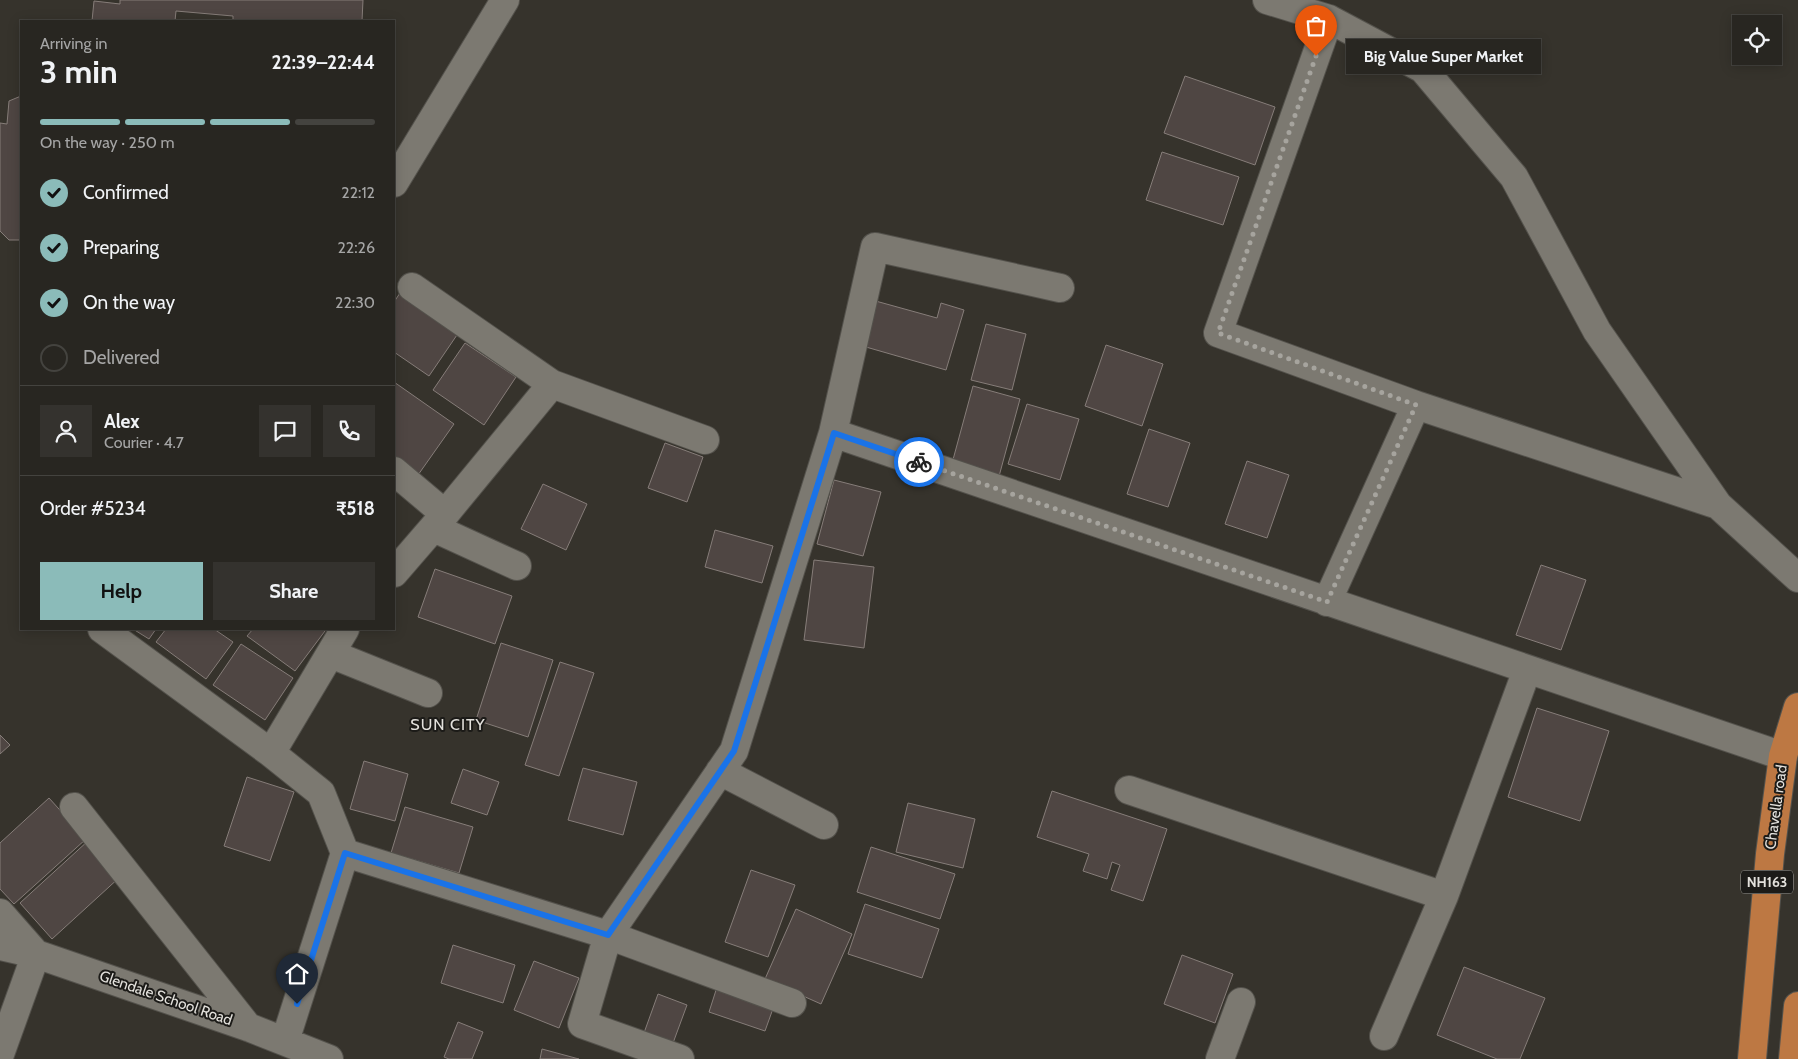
<!DOCTYPE html>
<html lang="en">
<head>
<meta charset="utf-8">
<style>
	:root { --surface:#282621; --page:#34322e; --text:#f1f3f6; --muted:#a5a5a5; --line:#44433f; --accent:#8bbbb9 }
	body { margin:0; font-family:Cabin,sans-serif; background:var(--page); color:var(--text); height:100vh; display:flex; flex-direction:column; font-size:19px; white-space:nowrap }
	* { box-sizing:border-box; margin:0 }
	p { font-size:16px; color:var(--muted) }
	.icon { flex:none; width:28px; height:28px; fill:none; stroke:currentColor; stroke-width:2; stroke-linecap:round; stroke-linejoin:round }
	.map { position:relative; flex:1; overflow:hidden }
	.side { position:absolute; left:20px; top:20px; width:375px; height:610px; display:flex; flex-direction:column; background:var(--surface); border-radius:0px; box-shadow:0 2px 12px #0003,0 0 0 1px var(--line) }
	.side>* { flex:none }
	.fabs { position:absolute; left:1732px; top:15px; display:grid; gap:10px }
	.fabs a { display:grid; place-items:center; width:50px; height:50px; border-radius:0px; background:var(--surface); box-shadow:0 2px 12px #0003,0 0 0 1px var(--line); font-size:25px }
	.pin { position:absolute; display:grid; place-items:center; width:42px; height:42px; color:#fff; margin:-51px -21px; border-radius:50% 50% 50% 0; rotate:-45deg; box-shadow:0 0 5px #0007 }
	.pin .icon { rotate:45deg }
	.courier { position:absolute; display:grid; place-items:center; width:50px; height:50px; margin:-25px; border:4px solid #1a73e8; border-radius:50%; background:#fff; color:#222; box-shadow:0 1px 6px #0007 }
	.bubble { position:absolute; height:35px; border-radius:0px; background:var(--surface); box-shadow:0 2px 12px #0003,0 0 0 1px var(--line); font-size:16px; font-weight:700; line-height:35px; text-align:center }
	.summary em { font-style:normal; font-weight:700 }
	.summary div { display:flex; flex-direction:column-reverse }
	.summary { display:flex; align-items:center; justify-content:space-between; height:85px; padding:0 20px }
	h1 { font-size:32px; font-weight:700; line-height:38px }
	.bar { display:grid; grid-template-columns:repeat(4,1fr); gap:8px 5px; align-content:center; height:60px; padding:0 20px }
	.bar i { height:6px; border-radius:4px; background:var(--line) }
	.bar .active { background:var(--accent) }
	.bar p { grid-column:span 4 }
	.line { display:flex; align-items:center; gap:12px; padding:0 20px; border-top:1px solid var(--line) }
	.line div { flex:1 }
	.round { display:grid; place-items:center; flex:none; width:52px; height:52px; border-radius:0px; background:var(--page) }
	ol { padding:0 20px; list-style:none }
	li { display:flex; align-items:center; gap:15px; height:55px }
	li p { margin-inline-start:auto }
	li .icon { padding:5px; border-radius:50%; background:var(--accent); color:#111; stroke-width:4 }
	li:last-child { color:var(--muted) }
	li i { width:28px; height:28px; border:2px solid var(--line); border-radius:50% }
	.cta { display:flex; gap:10px; margin-top:auto; padding:10px 20px }
	.cta a { flex:1; height:58px; border-radius:0px; background:var(--accent); color:#111; font-size:20px; font-weight:700; line-height:58px; text-align:center }
	.cta a+a { background:var(--page); color:var(--text) }
	.map>svg:first-child { display:block }
</style>
</head>
<body>
<div class="map">
<svg width="1798" height="1059" viewBox="0 0 1798 1059">
	<rect width="100%" height="100%" fill="#36332c"/>
	<path fill="#4f4643" stroke="#867d79" d="M 120,0 L 363,0 L 362,21 L 233,21 L 233,16 L 176,11 L 175,21 L 92,21 L 94,1 L 120,4 Z
		M 1185,76 L 1275,107 L 1255,165 L 1164,133 Z
		M 21,96 L 21,240 L 9,240 L 0,231 L 0,123 L 7,124 L 9,101 Z
		M 1162,152 L 1239,177 L 1223,225 L 1146,200 Z
		M 400,293 L 459,332 L 429,376 L 394,352 L 394,302 Z
		M 872,300 L 937,318 L 941,303 L 964,310 L 946,370 L 859,345 Z
		M 986,324 L 1026,334 L 1012,390 L 971,380 Z
		M 465,343 L 516,377 L 484,425 L 433,390 Z
		M 1106,345 L 1163,364 L 1142,426 L 1085,406 Z
		M 394,382 L 454,424 L 418,475 L 394,458 Z
		M 973,386 L 1020,399 L 998,480 L 951,467 Z
		M 1027,404 L 1079,419 L 1060,480 L 1008,464 Z
		M 1149,429 L 1190,443 L 1168,507 L 1127,494 Z
		M 665,443 L 703,457 L 687,502 L 648,488 Z
		M 1247,461 L 1289,475 L 1267,538 L 1225,524 Z
		M 834,480 L 881,492 L 863,556 L 817,544 Z
		M 543,484 L 587,504 L 566,550 L 521,529 Z
		M 715,530 L 773,546 L 762,583 L 705,567 Z
		M 814,560 L 874,567 L 864,648 L 804,640 Z
		M 1541,565 L 1586,580 L 1561,650 L 1516,635 Z
		M 435,569 L 512,596 L 495,644 L 418,617 Z
		M 133,629 L 156,629 L 149,639 Z
		M 166,629 L 214,629 L 233,642 L 206,679 L 156,642 Z
		M 253,629 L 322,629 L 325,631 L 295,671 L 247,636 Z
		M 501,643 L 553,660 L 528,737 L 476,720 Z
		M 241,644 L 293,678 L 265,720 L 213,685 Z
		M 560,662 L 594,673 L 559,776 L 525,765 Z
		M 1537,708 L 1609,731 L 1580,821 L 1508,797 Z
		M 0,735 L 10,745 L 0,754 Z
		M 364,761 L 408,774 L 395,821 L 350,809 Z
		M 583,768 L 637,782 L 623,835 L 568,820 Z
		M 463,769 L 499,782 L 487,815 L 451,803 Z
		M 247,777 L 294,792 L 270,861 L 224,846 Z
		M 1052,791 L 1167,829 L 1143,901 L 1111,890 L 1120,865 L 1112,862 L 1107,879 L 1083,871 L 1089,854 L 1037,837 Z
		M 49,798 L 86,839 L 14,904 L 0,889 L 0,843 Z
		M 908,803 L 975,819 L 963,868 L 896,852 Z
		M 405,807 L 473,827 L 459,873 L 391,853 Z
		M 89,840 L 121,876 L 52,939 L 20,903 Z
		M 871,847 L 955,874 L 940,919 L 857,892 Z
		M 751,870 L 795,885 L 768,957 L 725,942 Z
		M 865,904 L 939,929 L 922,978 L 848,954 Z
		M 796,909 L 852,934 L 821,1004 L 765,979 Z
		M 453,945 L 515,965 L 503,1003 L 441,983 Z
		M 1182,955 L 1233,974 L 1215,1023 L 1164,1004 Z
		M 534,961 L 579,978 L 559,1028 L 514,1010 Z
		M 1464,967 L 1545,998 L 1520,1059 L 1497,1059 L 1437,1035 Z
		M 718,984 L 775,1003 L 765,1031 L 709,1012 Z
		M 658,994 L 687,1005 L 669,1054 L 640,1044 Z
		M 458,1022 L 483,1032 L 472,1059 L 449,1059 L 444,1057 Z
		M 542,1049 L 579,1059 L 540,1059 Z"/>
	<g fill="none" stroke-linecap="round" stroke-linejoin="round">
		<defs>
			<path id="street" d="M 1267,0 L 1329,19 L 1423,69 L 1514,177 L 1597,331 L 1718,505 L 1798,578
				M 1329,19 L 1218,333 L 1416,405 L 1718,505
				M 394,183 L 505,0
				M 412,287 L 552,384 L 705,440
				M 833,433 L 1783,756
				M 394,471 L 445,514
				M 434,528 L 517,566
				M 394,573 L 445,514 L 552,384
				M 1327,602 L 1416,405
				M 102,629 L 271,753 L 321,793 L 345,853 L 608,935 L 792,1003
				M 331,654 L 428,693
				M 271,753 L 345,629
				M 720,771 L 824,825
				M 1129,790 L 1444,896
				M 74,807 L 248,1027
				M 0,913 L 36,954 L 0,1054
				M 0,946 L 36,954 L 248,1027 L 329,1059
				M 1384,1036 L 1444,896 L 1527,670
				M 285,1041 L 345,853
				M 680,1059 L 582,1024 L 608,935 L 734,751 L 833,433 L 875,247 L 1060,288
				M 1220,1059 L 1241,1002"/>
			<path id="highway" d="M 1752,1059 L 1770,854 L 1783,756 L 1798,707
				M 1793,1059 L 1798,1006"/>
		</defs>
		<use href="#street" stroke="#54524c" stroke-width="30"/>
		<use href="#highway" stroke="#54524c" stroke-width="30"/>
		<use href="#street" stroke="#7c7971" stroke-width="28"/>
		<use href="#highway" stroke="#bd7843" stroke-width="28"/>
	</g>
	<g fill="none" stroke-linecap="round" stroke-linejoin="round">
		<path stroke="#a6a49e" stroke-width="5" stroke-dasharray="0 9" d="M 919,462 L 1327,602 L 1416,405 L 1218,333 L 1316,56"/>
		<path stroke="#1a73e8" stroke-width="6" d="M 297,1004 L 345,853 L 608,935 L 734,751 L 834,433 L 919,462"/>
	</g>
	<g text-anchor="middle" stroke-width="4" stroke-linejoin="round" paint-order="stroke">
		<rect fill="#1c1b18" stroke="#a7a6a1" stroke-width="1" x="1741" y="870.5" width="52" height="23" rx="4"/>
		<g font-size="14" font-weight="bold" fill="#e3e1dc">
			<text x="1767" y="887">NH163</text>
		</g>
		<g font-size="15" fill="#e3e1dc" stroke="#1c1b18">
			<text transform="translate(1776 807) rotate(-82)" y="5">Chavella road</text>
			<text transform="translate(166 998) rotate(19)" y="5">Glendale School Road</text>
		</g>
		<g font-size="16" letter-spacing="1" fill="#e3e1dc" stroke="#1c1b18">
			<text x="448" y="730">SUN CITY</text>
		</g>
	</g>
</svg>
<div class="fabs">
<a><svg class="icon" aria-label="locate" viewBox="0 0 24 24"><circle cx="12" cy="12" r="6"/><path d="M12 2v4M12 18v4M2 12h4M18 12h4"/></svg></a>
</div>
<div class="pin" style="left:1316px;top:56px;background:#ea580c"><svg class="icon" aria-label="bag" viewBox="0 0 24 24"><path d="M5 8h14l-1 12H6zM9 8a3 3 0 0 1 6 0"/></svg></div>
<div class="pin" style="left:297px;top:1004px;background:#1f2937"><svg class="icon" aria-label="home" viewBox="0 0 24 24"><path d="M3 11l9-7 9 7M6 9v11h12V9"/></svg></div>
<div class="courier" style="left:919px;top:462px"><svg class="icon" aria-label="bike" viewBox="0 0 24 24"><circle cx="6" cy="16" r="4"/><circle cx="18" cy="16" r="4"/><path d="M6 16l4-8h5l3 8M10 8l3 8H6M13 5h3"/></svg></div>
<div class="bubble" style="left:1346px;top:39px;width:195px">Big Value Super Market</div>
<section class="side">
<div class="summary"><div><h1>3 min</h1><p>Arriving in</p></div><em>22:39–22:44</em></div>
<div class="bar"><i class="active"></i><i class="active"></i><i class="active"></i><i></i><p>On the way · 250 m</p></div>
<ol>
<li><svg class="icon" aria-label="check" viewBox="0 0 24 24"><path d="M5 12l5 5 9-10"/></svg>Confirmed<p>22:12</p></li>
<li><svg class="icon" aria-label="check" viewBox="0 0 24 24"><path d="M5 12l5 5 9-10"/></svg>Preparing<p>22:26</p></li>
<li><svg class="icon" aria-label="check" viewBox="0 0 24 24"><path d="M5 12l5 5 9-10"/></svg>On the way<p>22:30</p></li>
<li><i></i>Delivered</li>
</ol>
<div class="line" style="height:90px"><a class="round"><svg class="icon" aria-label="person" viewBox="0 0 24 24"><circle cx="12" cy="8" r="4"/><path d="M4 21q1-7 8-7t8 7"/></svg></a><div><b>Alex</b><p>Courier · 4.7</p></div><a class="round"><svg class="icon" aria-label="chat" viewBox="0 0 24 24"><path d="M4 5h16v11H9l-5 4z"/></svg></a><a class="round"><svg class="icon" aria-label="phone" viewBox="0 0 24 24"><path d="M5 4h4l2 5-3 2q2 4 5 5l2-3 5 2v4C11 20 4 13 5 4z"/></svg></a></div>
<div class="line" style="height:65px"><div>Order #5234</div><b>₹518</b></div>
<div class="cta"><a>Help</a><a>Share</a></div>
</section>
</div>
</body>
</html>
